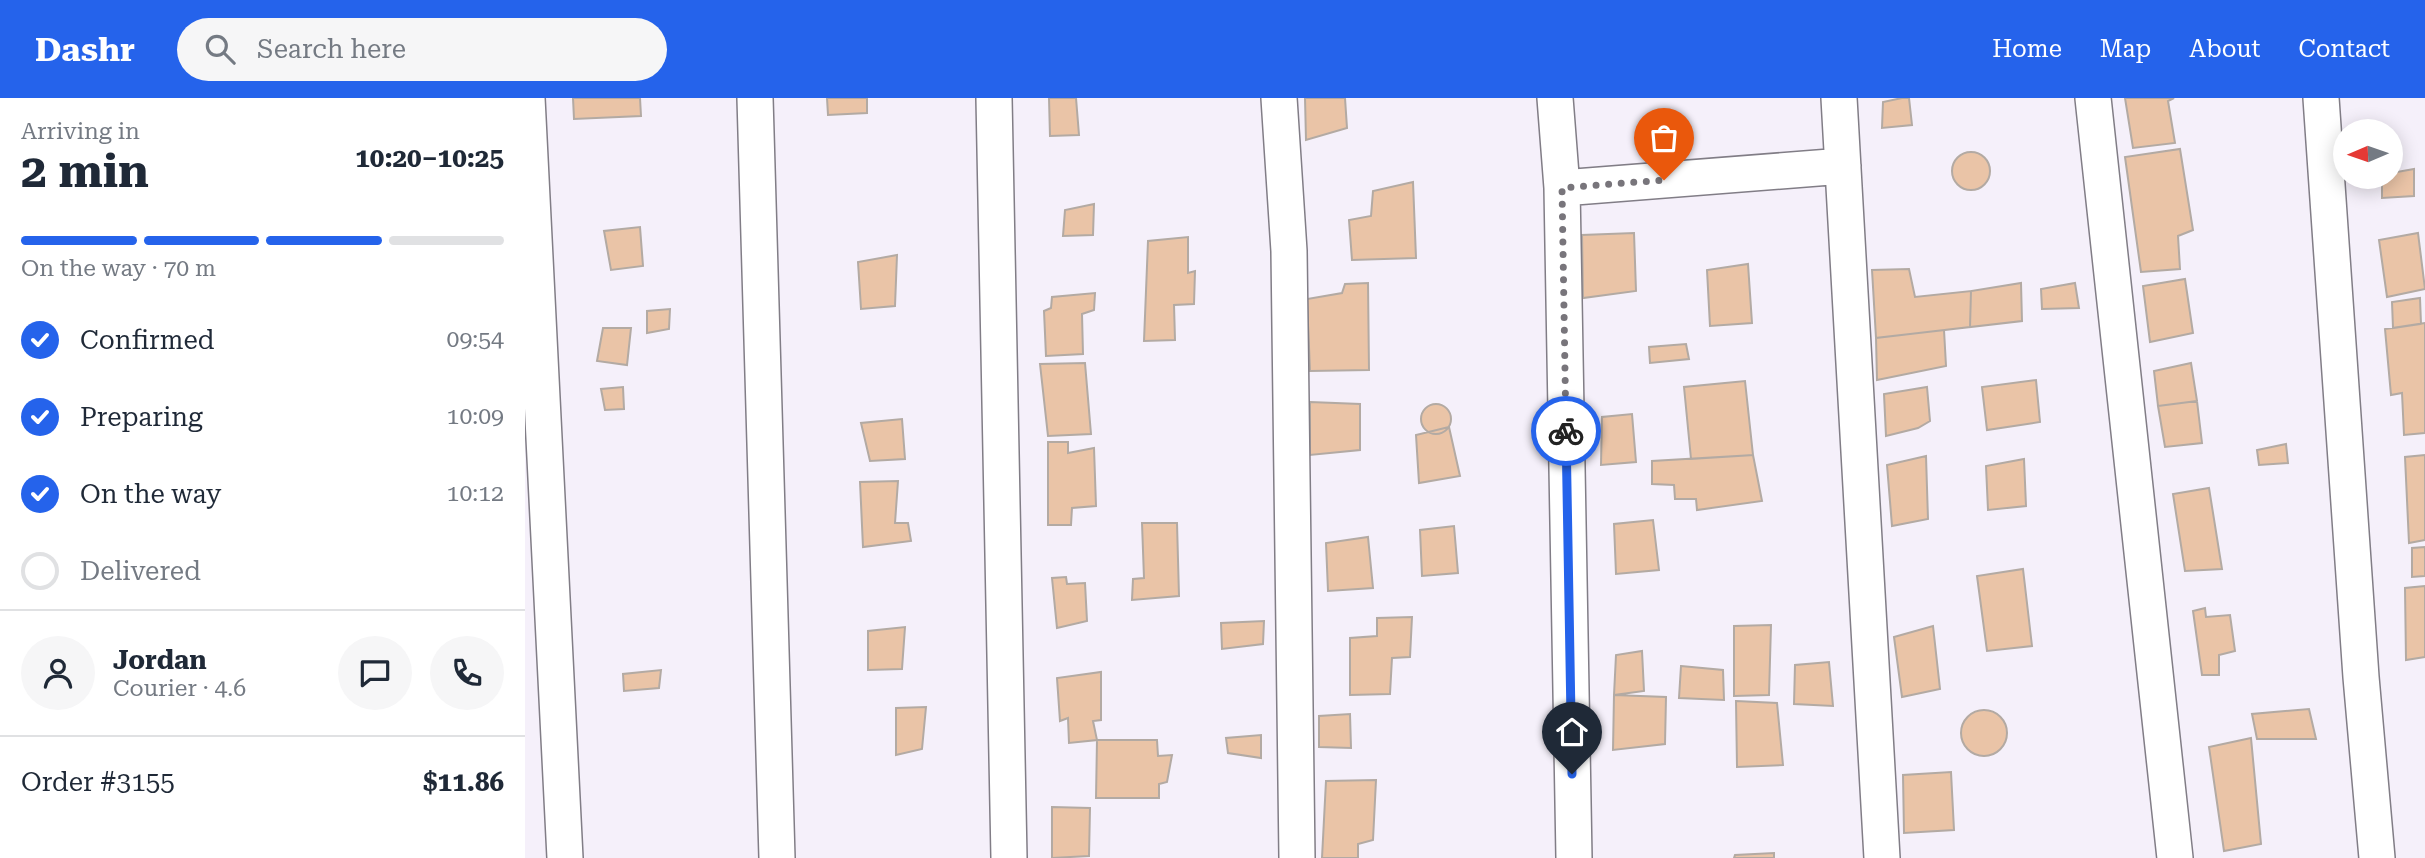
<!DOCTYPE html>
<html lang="en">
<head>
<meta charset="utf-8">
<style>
	:root { --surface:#fff; --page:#f6f6f7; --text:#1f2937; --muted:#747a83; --line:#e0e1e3; --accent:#2563eb }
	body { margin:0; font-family:"Roboto Serif",serif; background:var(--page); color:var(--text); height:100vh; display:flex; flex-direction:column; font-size:26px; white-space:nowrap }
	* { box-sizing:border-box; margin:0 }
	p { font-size:23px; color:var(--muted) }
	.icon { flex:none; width:38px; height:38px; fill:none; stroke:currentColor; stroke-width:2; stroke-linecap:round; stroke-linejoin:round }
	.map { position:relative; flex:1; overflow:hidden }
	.panel { display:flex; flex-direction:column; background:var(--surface); width:525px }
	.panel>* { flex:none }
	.needle { width:46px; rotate:268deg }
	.fabs { position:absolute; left:1808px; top:21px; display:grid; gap:14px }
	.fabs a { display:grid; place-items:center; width:70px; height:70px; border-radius:50%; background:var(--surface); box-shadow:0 4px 18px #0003; font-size:35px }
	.pin { position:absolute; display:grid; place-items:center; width:60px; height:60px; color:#fff; margin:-72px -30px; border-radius:50% 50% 50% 0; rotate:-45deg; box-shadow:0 0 7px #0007 }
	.pin .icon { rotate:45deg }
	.courier { position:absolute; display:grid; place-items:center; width:70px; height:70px; margin:-35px; border:5px solid #2563eb; border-radius:50%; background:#fff; color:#222; box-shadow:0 2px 9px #0007 }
	.headline em { font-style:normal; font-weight:700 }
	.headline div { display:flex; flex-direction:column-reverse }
	.headline { display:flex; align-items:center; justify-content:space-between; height:119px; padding:0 21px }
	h1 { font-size:46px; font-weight:700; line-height:52px }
	.bar { display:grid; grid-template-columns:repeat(4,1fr); gap:10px 7px; align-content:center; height:84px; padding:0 21px }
	.bar i { height:9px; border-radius:5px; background:var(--line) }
	.bar .on { background:var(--accent) }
	.bar p { grid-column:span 4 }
	.line { display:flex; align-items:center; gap:18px; padding:0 21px; border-top:2px solid var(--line) }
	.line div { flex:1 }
	.round { display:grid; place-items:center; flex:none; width:74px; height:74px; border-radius:37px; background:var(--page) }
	ol { padding:0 21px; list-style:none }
	li { display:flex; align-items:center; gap:21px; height:77px }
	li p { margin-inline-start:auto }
	li .icon { padding:7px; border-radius:50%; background:var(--accent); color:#fff; stroke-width:4 }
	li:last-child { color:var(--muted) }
	li i { width:38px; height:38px; border:4px solid var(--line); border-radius:50% }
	header { display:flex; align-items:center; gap:42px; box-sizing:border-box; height:98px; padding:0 35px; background:var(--accent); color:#fff }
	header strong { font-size:33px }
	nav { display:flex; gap:38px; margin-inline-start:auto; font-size:24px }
	.search { width:490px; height:63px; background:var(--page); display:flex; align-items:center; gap:18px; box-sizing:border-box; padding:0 24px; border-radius:38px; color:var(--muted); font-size:26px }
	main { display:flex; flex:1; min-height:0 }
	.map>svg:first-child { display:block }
</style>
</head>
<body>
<header>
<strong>Dashr</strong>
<div class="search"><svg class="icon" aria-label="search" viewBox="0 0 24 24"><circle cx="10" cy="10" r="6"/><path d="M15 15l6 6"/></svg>Search here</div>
<nav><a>Home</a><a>Map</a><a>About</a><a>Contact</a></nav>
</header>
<main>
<section class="panel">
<div class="headline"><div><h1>2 min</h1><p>Arriving in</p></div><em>10:20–10:25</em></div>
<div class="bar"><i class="on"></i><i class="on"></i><i class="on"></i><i></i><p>On the way · 70 m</p></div>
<ol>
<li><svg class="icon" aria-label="check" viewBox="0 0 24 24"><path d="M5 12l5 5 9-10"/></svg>Confirmed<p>09:54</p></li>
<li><svg class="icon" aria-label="check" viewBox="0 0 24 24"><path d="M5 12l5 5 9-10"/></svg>Preparing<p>10:09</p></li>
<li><svg class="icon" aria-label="check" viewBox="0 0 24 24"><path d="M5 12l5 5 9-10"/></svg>On the way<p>10:12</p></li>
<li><i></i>Delivered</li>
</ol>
<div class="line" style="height:126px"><a class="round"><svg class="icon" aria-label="person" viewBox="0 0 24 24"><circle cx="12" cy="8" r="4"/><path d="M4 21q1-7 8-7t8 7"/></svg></a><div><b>Jordan</b><p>Courier · 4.6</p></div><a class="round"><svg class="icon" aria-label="chat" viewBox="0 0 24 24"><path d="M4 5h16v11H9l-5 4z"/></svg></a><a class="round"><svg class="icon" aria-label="phone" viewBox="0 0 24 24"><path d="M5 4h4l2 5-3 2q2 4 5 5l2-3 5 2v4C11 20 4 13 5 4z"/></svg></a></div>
<div class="line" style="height:91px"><div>Order #3155</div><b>$11.86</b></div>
</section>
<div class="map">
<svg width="1900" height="760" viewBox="0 0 1900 760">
	<rect width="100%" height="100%" fill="#f5f0fa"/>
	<path fill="#eac4a7" stroke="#b3aaa3" stroke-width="2" d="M 48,0 L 115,0 L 116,18 L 49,21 Z
		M 302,0 L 342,0 L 342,15 L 303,17 Z
		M 524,0 L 551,0 L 554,37 L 525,38 Z
		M 780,0 L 820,0 L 822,30 L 781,42 Z
		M 1377,0 L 1384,0 L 1387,27 L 1357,30 L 1358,4 Z
		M 1600,0 L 1649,0 L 1643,3 L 1650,45 L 1608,50 Z
		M 1655,51 L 1668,132 L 1653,138 L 1655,171 L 1616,174 L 1600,59 Z
		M1427 73a19 19 0 1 1 38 0a19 19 0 1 1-38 0Z
		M 1889,71 L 1889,98 L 1857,100 L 1857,79 L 1866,79 L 1866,75 Z
		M 888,84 L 891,160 L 827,162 L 824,122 L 846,118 L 848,93 Z
		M 569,106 L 568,137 L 538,138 L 540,112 Z
		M 115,129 L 118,168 L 86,172 L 79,133 Z
		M 1109,135 L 1111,193 L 1058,200 L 1057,137 Z
		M 1893,135 L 1900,191 L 1862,199 L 1854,142 Z
		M 663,139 L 663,175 L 670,173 L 669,206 L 649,207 L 650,242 L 619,243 L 623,143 Z
		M 372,157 L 370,208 L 336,211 L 333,164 Z
		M 1223,166 L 1227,225 L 1185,228 L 1182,172 Z
		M 1384,171 L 1390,199 L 1446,193 L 1445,229 L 1351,240 L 1347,172 Z
		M 1660,181 L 1668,235 L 1625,244 L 1618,188 Z
		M 843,185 L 844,272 L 785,273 L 782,201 L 817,195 L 820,186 Z
		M 1496,185 L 1497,223 L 1445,229 L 1446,193 Z
		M 1550,185 L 1554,210 L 1517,211 L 1516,191 Z
		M 570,195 L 569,212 L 557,216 L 558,256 L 521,258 L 519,213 L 526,210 L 527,199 Z
		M 1895,200 L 1896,226 L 1868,230 L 1867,204 Z
		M 145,211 L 144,231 L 122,235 L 122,213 Z
		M 1900,225 L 1900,335 L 1879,337 L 1877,295 L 1866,297 L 1860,231 Z
		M 78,230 L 106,230 L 102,267 L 72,263 Z
		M 1419,232 L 1421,268 L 1352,282 L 1351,240 Z
		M 1161,246 L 1164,261 L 1125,265 L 1124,249 Z
		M 560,265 L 566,336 L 523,338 L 515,266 Z
		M 1666,265 L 1672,303 L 1633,308 L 1629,273 Z
		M 1511,282 L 1515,324 L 1462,332 L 1457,289 Z
		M 1220,283 L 1228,357 L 1166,361 L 1159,289 Z
		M 98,289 L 99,311 L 80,312 L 76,291 Z
		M 1402,289 L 1405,323 L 1393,330 L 1361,338 L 1359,296 Z
		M 1672,303 L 1677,345 L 1640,349 L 1633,308 Z
		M 785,304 L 835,306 L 835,352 L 785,357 Z
		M896 321a15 15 0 1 1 30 0a15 15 0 1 1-30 0Z
		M 1107,316 L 1111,364 L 1076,367 L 1077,319 Z
		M 377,321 L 380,361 L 345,363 L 336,325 Z
		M 924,329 L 935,378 L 894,385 L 891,337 Z
		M 523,344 L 543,344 L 543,355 L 569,350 L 571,408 L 547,410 L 546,427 L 523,427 Z
		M 1761,346 L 1763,365 L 1734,367 L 1732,352 Z
		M 1228,357 L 1237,403 L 1172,412 L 1171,401 L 1150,401 L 1149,387 L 1127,386 L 1127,363 Z
		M 1900,357 L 1900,442 L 1884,445 L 1880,359 Z
		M 1401,358 L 1403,421 L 1367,428 L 1362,367 Z
		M 1499,361 L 1501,408 L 1463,412 L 1461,368 Z
		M 373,383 L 370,425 L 383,425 L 386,443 L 338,449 L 335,384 Z
		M 1684,390 L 1697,471 L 1660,473 L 1648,396 Z
		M 1128,422 L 1134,472 L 1091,476 L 1089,426 Z
		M 617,425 L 652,425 L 654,498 L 607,502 L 608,481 L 619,480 Z
		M 929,428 L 933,475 L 897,478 L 895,432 Z
		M 843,439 L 848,490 L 803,493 L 801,445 Z
		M 1900,449 L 1900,478 L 1887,479 L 1887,450 Z
		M 1498,471 L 1507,548 L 1462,553 L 1452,478 Z
		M 541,479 L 542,486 L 560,485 L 562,523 L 532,530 L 527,480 Z
		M 1900,488 L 1900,559 L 1881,562 L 1880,490 Z
		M 1680,510 L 1681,519 L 1705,517 L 1710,553 L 1694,557 L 1694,577 L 1677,577 L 1668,513 Z
		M 887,519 L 885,559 L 867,560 L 865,596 L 825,597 L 825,540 L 852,538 L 852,520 Z
		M 739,523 L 738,546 L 697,551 L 696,525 Z
		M 1246,527 L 1244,597 L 1209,598 L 1209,528 Z
		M 1408,528 L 1415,591 L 1377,599 L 1369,539 Z
		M 380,529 L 377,571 L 343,572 L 343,533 Z
		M 1117,553 L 1119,593 L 1089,597 L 1091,557 Z
		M 1304,564 L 1308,608 L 1269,606 L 1270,567 Z
		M 1156,568 L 1198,572 L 1199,602 L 1154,600 Z
		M 136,572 L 134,590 L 99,593 L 98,576 Z
		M 576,574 L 576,622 L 568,623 L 572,642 L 544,645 L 543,620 L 535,623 L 532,580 Z
		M 1089,597 L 1141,599 L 1140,646 L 1088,652 Z
		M 1211,603 L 1252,605 L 1258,667 L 1212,669 Z
		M 401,609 L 397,651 L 371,657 L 371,610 Z
		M 1784,611 L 1791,641 L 1732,641 L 1727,616 Z
		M1436 635a23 23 0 1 1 46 0a23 23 0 1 1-46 0Z
		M 825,616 L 826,650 L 794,649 L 794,618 Z
		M 736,637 L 736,660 L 703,655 L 701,640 Z
		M 1726,640 L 1736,746 L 1699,753 L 1684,649 Z
		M 572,642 L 632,642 L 633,658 L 647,657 L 642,684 L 634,686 L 634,700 L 571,700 Z
		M 1426,674 L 1429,732 L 1379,735 L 1378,677 Z
		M 851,682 L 848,742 L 833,746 L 833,760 L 797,760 L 801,683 Z
		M 527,709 L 565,710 L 564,758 L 527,760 Z
		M 1249,755 L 1249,760 L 1209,760 L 1210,757 Z"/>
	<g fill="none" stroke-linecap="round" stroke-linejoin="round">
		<defs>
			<path id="street" d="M 2,0 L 40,760
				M 230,0 L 252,760
				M 469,0 L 484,760
				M 754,0 L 764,153 L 772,760
				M 1030,0 L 1037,90 L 1049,760
				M 1314,0 L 1357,760
				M 1568,0 L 1650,760
				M 1796,0 L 1836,579 L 1852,760
				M 1037,90 L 1318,68"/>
		</defs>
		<use href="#street" stroke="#817d86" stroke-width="38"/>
		<use href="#street" stroke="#fff" stroke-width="35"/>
	</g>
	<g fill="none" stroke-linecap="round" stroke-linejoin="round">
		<path stroke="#78757b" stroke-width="7" stroke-dasharray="0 12.6" d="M 1041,333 L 1037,90 L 1139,82"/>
		<path stroke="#2563eb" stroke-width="9" d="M 1041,333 L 1047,676"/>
	</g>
</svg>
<div class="fabs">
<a><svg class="needle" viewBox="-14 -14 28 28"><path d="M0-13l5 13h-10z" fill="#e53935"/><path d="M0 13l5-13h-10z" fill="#747a83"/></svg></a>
</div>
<div class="pin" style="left:1139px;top:82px;background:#ea580c"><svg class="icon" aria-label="bag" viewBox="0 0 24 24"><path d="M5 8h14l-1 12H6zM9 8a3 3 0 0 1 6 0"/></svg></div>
<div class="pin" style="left:1047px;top:676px;background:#1f2937"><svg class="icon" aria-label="home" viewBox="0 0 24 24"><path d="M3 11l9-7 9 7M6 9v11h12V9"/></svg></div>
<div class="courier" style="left:1041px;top:333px"><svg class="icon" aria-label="bike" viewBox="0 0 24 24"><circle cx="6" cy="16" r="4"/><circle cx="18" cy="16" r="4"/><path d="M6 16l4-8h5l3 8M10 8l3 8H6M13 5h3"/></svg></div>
</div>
</main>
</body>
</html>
